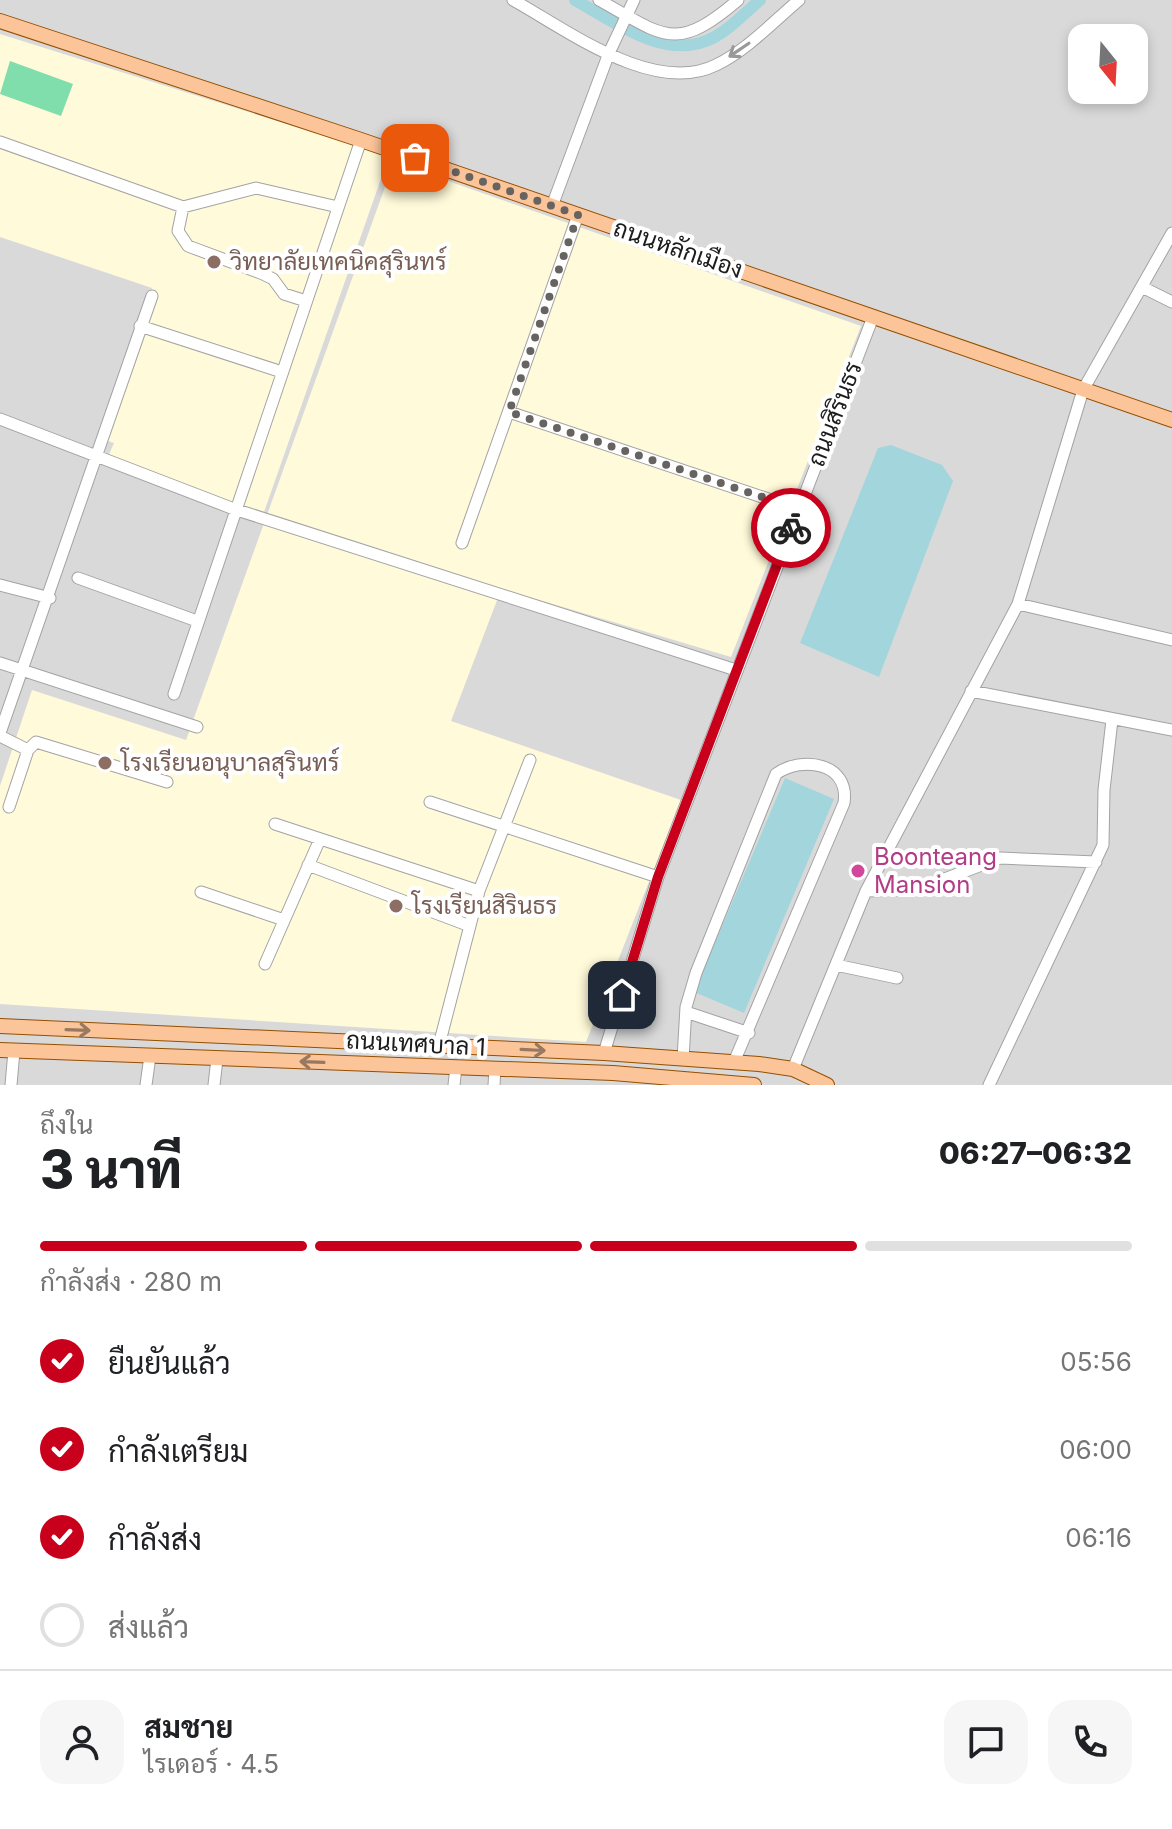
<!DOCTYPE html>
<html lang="th">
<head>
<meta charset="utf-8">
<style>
	:root { --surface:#fff; --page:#f6f6f6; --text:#202124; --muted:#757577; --line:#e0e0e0; --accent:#c8001b }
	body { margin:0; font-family:Inter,Sarabun,sans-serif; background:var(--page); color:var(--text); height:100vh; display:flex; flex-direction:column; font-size:30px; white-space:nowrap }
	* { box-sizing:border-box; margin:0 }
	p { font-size:26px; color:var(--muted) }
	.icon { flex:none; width:44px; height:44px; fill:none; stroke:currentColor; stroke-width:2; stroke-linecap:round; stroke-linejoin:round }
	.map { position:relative; height:1085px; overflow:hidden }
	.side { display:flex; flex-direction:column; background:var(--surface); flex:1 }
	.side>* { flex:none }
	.needle { width:52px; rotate:162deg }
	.controls { position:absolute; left:1068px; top:24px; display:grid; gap:16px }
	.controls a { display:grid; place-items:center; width:80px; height:80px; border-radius:16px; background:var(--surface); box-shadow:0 4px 12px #0003; font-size:40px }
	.pin { position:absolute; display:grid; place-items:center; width:68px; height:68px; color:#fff; margin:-34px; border-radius:16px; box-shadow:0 4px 12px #0006 }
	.courier { position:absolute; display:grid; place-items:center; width:80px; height:80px; margin:-40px; border:6px solid #c8001b; border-radius:50%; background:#fff; color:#222; box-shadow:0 2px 10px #0007 }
	.summary em { font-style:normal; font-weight:800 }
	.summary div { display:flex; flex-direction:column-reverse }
	.summary { display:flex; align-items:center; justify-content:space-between; height:136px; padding:0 40px }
	h1 { font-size:52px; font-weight:800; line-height:60px }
	.bar { display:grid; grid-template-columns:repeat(4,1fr); gap:12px 8px; align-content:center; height:96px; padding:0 40px }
	.bar i { height:10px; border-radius:6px; background:var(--line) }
	.bar .active { background:var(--accent) }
	.bar p { grid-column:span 4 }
	.line { display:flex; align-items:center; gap:20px; padding:0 40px; border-top:2px solid var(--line) }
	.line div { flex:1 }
	.round { display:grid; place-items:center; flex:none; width:84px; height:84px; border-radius:24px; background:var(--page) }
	ol { padding:0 40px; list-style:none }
	li { display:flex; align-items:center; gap:24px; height:88px }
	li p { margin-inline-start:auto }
	li .icon { padding:8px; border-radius:50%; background:var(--accent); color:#fff; stroke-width:4 }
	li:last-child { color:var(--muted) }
	li i { width:44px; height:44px; border:4px solid var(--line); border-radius:50% }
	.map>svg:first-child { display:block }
</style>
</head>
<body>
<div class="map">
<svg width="1172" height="1085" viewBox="0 0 1172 1085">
	<rect width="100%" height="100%" fill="#eee8e2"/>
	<path fill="#dad9d9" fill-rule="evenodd" d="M 0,0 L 1172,0 L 1172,1085 L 0,1085 ZM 1082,38 L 1134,38 L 1134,90 L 1082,90 Z"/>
	<path fill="#fffad9" d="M 0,34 L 389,156 L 264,512 L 106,461 L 114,443 L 99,438 L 152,288 L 0,237 Z
		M 394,162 L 861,326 L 731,657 L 297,528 L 499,595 L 451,721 L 681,800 L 586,1042 L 0,1004 L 0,786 L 32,690 L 186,740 Z"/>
	<path fill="#7fdeac" d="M 10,61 L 73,84 L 61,116 L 0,94 Z"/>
	<path fill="#a2d6dc" d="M 891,445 L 942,465 L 953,481 L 879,677 L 800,643 L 878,448 Z
		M 785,778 L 834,799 L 744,1013 L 694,992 Z"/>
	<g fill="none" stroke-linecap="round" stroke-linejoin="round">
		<path stroke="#a2d6dc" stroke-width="12" d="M 575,0 C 613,21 661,58 706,41 C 725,34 745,13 760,0"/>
		<defs>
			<path id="minor" d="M 513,0 C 567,30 654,96 716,65 C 747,50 773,22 799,0
				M 599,0 C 664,36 675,54 738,0
				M 0,142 L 183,207 L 256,188 L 338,207
				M 552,206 L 609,53 L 634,0
				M 183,207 L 178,231 L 188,246 L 263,274 L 273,279 L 284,294 L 306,301
				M 1142,287 L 1172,302
				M 140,326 L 282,372
				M 509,412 L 798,509
				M 0,419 L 234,509 L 736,670
				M 462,543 L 578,215
				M 78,578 L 197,621
				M 0,585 L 50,598
				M 1018,604 L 1172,640
				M 0,663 L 197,727
				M 971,691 L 1172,730
				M 174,694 L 361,140
				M 0,733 L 152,296
				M 0,736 L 28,750 L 36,742 L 167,782
				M 430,802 L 658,877
				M 9,807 L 28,750
				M 275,824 L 479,891
				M 308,865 L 470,926
				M 866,891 L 899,890 L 934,883 L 1000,858 L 1096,862
				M 201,892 L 284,920
				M 265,964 L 320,839
				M 836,965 L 897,978
				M 686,1012 L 749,1033
				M 439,1045 L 479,891 L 530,760
				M 604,1053 L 658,877 L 873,317
				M 683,1059 L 686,1007 L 696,973 L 776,774 C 802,755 850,763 844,803 L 734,1062
				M 793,1069 L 866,891 L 1018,604 L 1083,390 L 1172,233
				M 11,1085 L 14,1051
				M 146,1085 L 150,1056
				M 214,1085 L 217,1059
				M 454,1085 L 456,1067
				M 494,1085 L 495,1069
				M 989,1085 L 1103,845 L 1104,790 L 1112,720"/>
			<path id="major" d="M 0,21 L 361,140 L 1172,420
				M 0,1026 L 604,1053 L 759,1064 L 793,1069 L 827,1085
				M 0,1050 L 613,1073 L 754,1085"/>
		</defs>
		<use href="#minor" stroke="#a3a3a3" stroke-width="13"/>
		<use href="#major" stroke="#944f00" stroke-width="16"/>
		<use href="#minor" stroke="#fff" stroke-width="11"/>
		<use href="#major" stroke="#fcc499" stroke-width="14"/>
	</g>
	<defs><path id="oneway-shaft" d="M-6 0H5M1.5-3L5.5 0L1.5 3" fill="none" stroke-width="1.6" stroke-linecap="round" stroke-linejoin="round" transform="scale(2)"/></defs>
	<use stroke="#999" href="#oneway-shaft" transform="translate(739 50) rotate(146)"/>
	<g stroke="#977861">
		<use href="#oneway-shaft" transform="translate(78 1030) rotate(2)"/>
		<use href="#oneway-shaft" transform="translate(533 1050) rotate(3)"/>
		<use href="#oneway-shaft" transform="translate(312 1062) rotate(-178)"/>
	</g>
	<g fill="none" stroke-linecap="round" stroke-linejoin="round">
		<path stroke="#666361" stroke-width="8" stroke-dasharray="0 14.4" d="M 415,158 L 578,215 L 509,412 L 798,509 L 791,528"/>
		<path stroke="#c8001b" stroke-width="10" d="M 622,995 L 658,877 L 791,528"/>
	</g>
	<g fill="#8d6e63" stroke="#fff" stroke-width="3">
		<circle cx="214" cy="262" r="8"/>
		<circle cx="105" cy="763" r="8"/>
		<circle cx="396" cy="906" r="8"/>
	</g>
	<circle fill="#d1479c" stroke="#fff" stroke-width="3" cx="858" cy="871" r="8"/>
	<g text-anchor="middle" stroke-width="8" stroke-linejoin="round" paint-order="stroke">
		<g font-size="24" fill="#1c1c1c" stroke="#fff">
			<text transform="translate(678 249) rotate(19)" y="8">ถนนหลักเมือง</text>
			<text transform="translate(835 414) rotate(-69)" y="8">ถนนสิรินธร</text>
			<text transform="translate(416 1044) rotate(3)" y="8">ถนนเทศบาล 1</text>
		</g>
		<g font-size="24" fill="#785e54" stroke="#fff" text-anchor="start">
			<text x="230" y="270">วิทยาลัยเทคนิคสุรินทร์</text>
			<text x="121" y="771">โรงเรียนอนุบาลสุรินทร์</text>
			<text x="412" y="914">โรงเรียนสิรินธร</text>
		</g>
		<g font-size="24" fill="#b23c85" stroke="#fff" text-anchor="start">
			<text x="874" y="865">Boonteang<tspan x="874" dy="28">Mansion</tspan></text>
		</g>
	</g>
</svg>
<div class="controls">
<a><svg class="needle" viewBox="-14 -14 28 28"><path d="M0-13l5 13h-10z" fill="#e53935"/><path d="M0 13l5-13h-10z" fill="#757577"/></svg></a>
</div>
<div class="pin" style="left:415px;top:158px;background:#ea580c"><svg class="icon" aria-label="bag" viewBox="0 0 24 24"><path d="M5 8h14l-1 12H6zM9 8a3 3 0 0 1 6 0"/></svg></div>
<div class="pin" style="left:622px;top:995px;background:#1f2937"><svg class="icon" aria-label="home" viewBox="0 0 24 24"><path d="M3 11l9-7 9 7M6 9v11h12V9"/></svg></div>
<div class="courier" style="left:791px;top:528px"><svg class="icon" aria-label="bike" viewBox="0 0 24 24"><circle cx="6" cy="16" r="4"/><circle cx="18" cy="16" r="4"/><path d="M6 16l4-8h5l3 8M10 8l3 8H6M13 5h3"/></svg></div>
</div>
<section class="side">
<div class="summary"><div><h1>3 นาที</h1><p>ถึงใน</p></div><em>06:27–06:32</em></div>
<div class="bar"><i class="active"></i><i class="active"></i><i class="active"></i><i></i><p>กำลังส่ง · 280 m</p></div>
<ol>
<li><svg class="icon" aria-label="check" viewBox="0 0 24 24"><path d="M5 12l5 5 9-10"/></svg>ยืนยันแล้ว<p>05:56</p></li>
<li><svg class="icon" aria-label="check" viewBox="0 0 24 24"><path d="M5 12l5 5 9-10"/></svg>กำลังเตรียม<p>06:00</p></li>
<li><svg class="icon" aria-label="check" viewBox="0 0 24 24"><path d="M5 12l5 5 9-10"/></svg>กำลังส่ง<p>06:16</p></li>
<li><i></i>ส่งแล้ว</li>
</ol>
<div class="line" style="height:144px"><a class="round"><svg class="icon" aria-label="person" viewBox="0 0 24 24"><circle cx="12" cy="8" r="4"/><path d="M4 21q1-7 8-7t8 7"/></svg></a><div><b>สมชาย</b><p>ไรเดอร์ · 4.5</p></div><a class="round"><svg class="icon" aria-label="chat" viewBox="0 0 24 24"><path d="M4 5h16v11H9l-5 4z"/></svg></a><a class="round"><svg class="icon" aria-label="phone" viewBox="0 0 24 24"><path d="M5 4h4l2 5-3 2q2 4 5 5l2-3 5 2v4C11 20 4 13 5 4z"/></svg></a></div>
</section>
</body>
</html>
